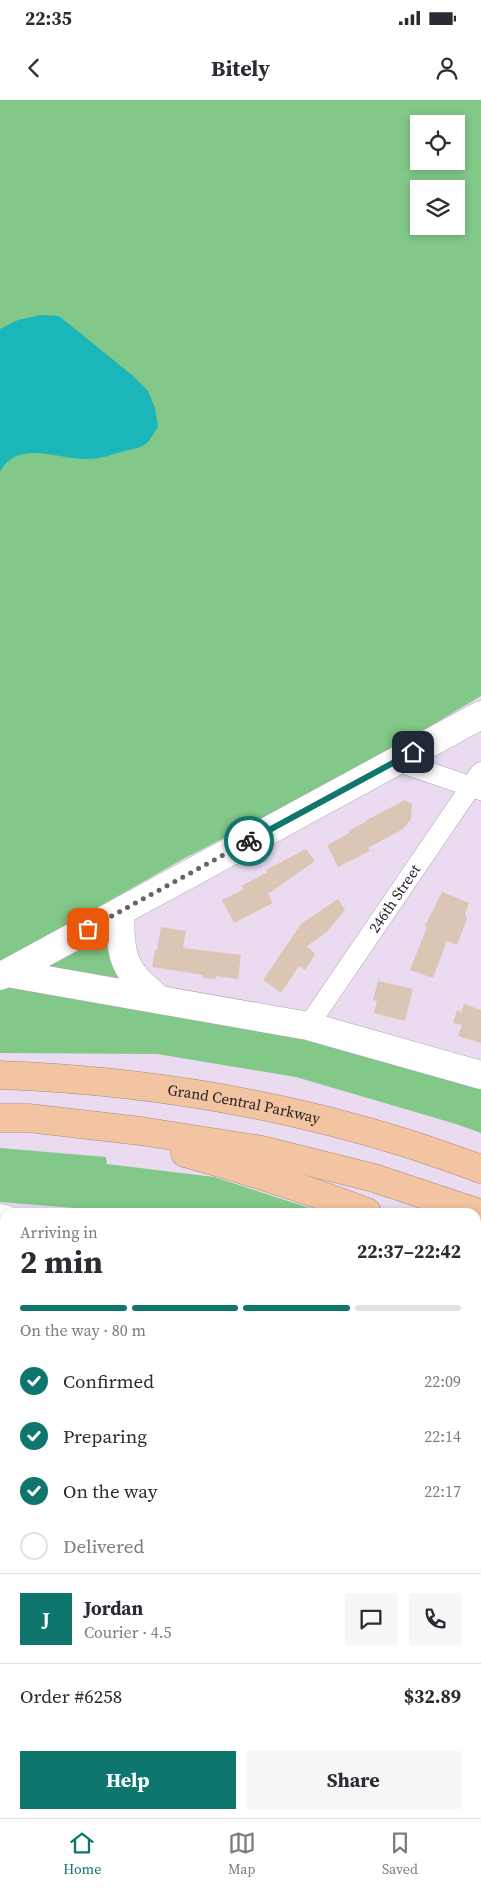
<!DOCTYPE html>
<html lang="en">
<head>
<meta charset="utf-8">
<style>
	:root { --surface:#fff; --page:#f7f7f7; --text:#2b2b33; --muted:#7c7c81; --line:#e1e1e2; --accent:#0f766e }
	body { margin:0; font-family:"Source Serif 4",serif; background:var(--page); color:var(--text); height:100vh; display:flex; flex-direction:column; font-size:19px; white-space:nowrap }
	* { box-sizing:border-box; margin:0 }
	p { font-size:16px; color:var(--muted) }
	.icon { flex:none; width:28px; height:28px; fill:none; stroke:currentColor; stroke-width:2; stroke-linecap:round; stroke-linejoin:round }
	.map { position:relative; flex:1; overflow:hidden }
	.side { position:absolute; left:0px; top:1108px; width:481px; height:611px; display:flex; flex-direction:column; background:var(--surface); border-radius:15px 15px 0 0; box-shadow:0 2px 8px #0003 }
	.side>* { flex:none }
	.buttons { position:absolute; left:410px; top:15px; display:grid; gap:10px }
	.buttons a { display:grid; place-items:center; width:55px; height:55px; border-radius:0px; background:var(--surface); box-shadow:0 2px 8px #0003; font-size:25px }
	.pin { position:absolute; display:grid; place-items:center; width:42px; height:42px; color:#fff; margin:-21px; border-radius:10px; box-shadow:0 2px 8px #0006 }
	.courier { position:absolute; display:grid; place-items:center; width:50px; height:50px; margin:-25px; border:4px solid #0f766e; border-radius:50%; background:#fff; color:#222; box-shadow:0 1px 6px #0007 }
	.overview em { font-style:normal; font-weight:700 }
	.overview div { display:flex; flex-direction:column-reverse }
	.overview { display:flex; align-items:center; justify-content:space-between; height:85px; padding:0 20px }
	h1 { font-size:32px; font-weight:700; line-height:38px }
	.bar { display:grid; grid-template-columns:repeat(4,1fr); gap:8px 5px; align-content:center; height:60px; padding:0 20px }
	.bar i { height:6px; border-radius:4px; background:var(--line) }
	.bar .selected { background:var(--accent) }
	.bar p { grid-column:span 4 }
	.line { display:flex; align-items:center; gap:12px; padding:0 20px; border-top:1px solid var(--line) }
	.line div { flex:1 }
	.round { display:grid; place-items:center; flex:none; width:52px; height:52px; border-radius:0px; background:var(--page) }
	ol { padding:0 20px; list-style:none }
	li { display:flex; align-items:center; gap:15px; height:55px }
	li p { margin-inline-start:auto }
	li .icon { padding:5px; border-radius:50%; background:var(--accent); color:#fff; stroke-width:4 }
	li:last-child { color:var(--muted) }
	li i { width:28px; height:28px; border:2px solid var(--line); border-radius:50% }
	.cta { display:flex; gap:10px; margin-top:auto; padding:10px 20px }
	.cta a { flex:1; height:58px; border-radius:0px; background:var(--accent); color:#fff; font-size:20px; font-weight:700; line-height:58px; text-align:center }
	.cta a+a { background:var(--page); color:var(--text) }
	.status { display:flex; justify-content:space-between; align-items:center; height:35px; padding:0 25px; background:var(--surface); direction:ltr }
	.status svg { height:14px; fill:currentColor }
	header { display:flex; justify-content:space-between; align-items:center; height:65px; padding:0 20px; background:var(--surface); font-size:22px; font-weight:700 }
	.menu { display:flex; justify-content:space-around; align-items:center; height:70px; border-top:1px solid var(--line); background:var(--surface); font-size:14px; color:var(--muted) }
	.menu a { display:grid; justify-items:center; gap:2px }
	.menu .selected { color:var(--accent) }
	.map>svg:first-child { display:block }
</style>
</head>
<body>
<div class="status"><b>22:35</b><svg viewBox="0 0 49 12"><path d="M0 12V9h3v3zM5 12V6h3v6zM10 12V3h3v9zM15 12V0h3v12zM26 1h20v11H26zM47 4h2v5h-2z"/></svg></div>
<header><svg class="icon" aria-label="back" viewBox="0 0 24 24"><path d="M15 5l-7 7 7 7"/></svg>Bitely<svg class="icon" aria-label="person" viewBox="0 0 24 24"><circle cx="12" cy="8" r="4"/><path d="M4 21q1-7 8-7t8 7"/></svg></header>
<div class="map">
<svg width="481" height="1718" viewBox="0 0 481 1718">
	<rect width="100%" height="100%" fill="#eadbf0"/>
	<path fill="#e1cee9" d="M 476,1223 L 481,1224 L 481,1516 L 476,1513 Z"/>
	<path fill="#82c888" fill-rule="evenodd" d="M 0,0 L 481,0 L 481,596 L 363,666 L 183,759 L 0,863 ZM 419,24 L 456,24 L 456,61 L 419,61 ZM 419,89 L 456,89 L 456,126 L 419,126 Z
		M 111,832 C 110,853 111,863 122,882 L 45,871 L 44,861 Z
		M 0,885 L 252,925 L 481,984 L 481,1033 L 456,1024 L 296,977 L 157,954 L 0,953 Z
		M 0,1048 L 106,1057 L 107,1064 L 214,1077 L 322,1112 L 125,1112 L 0,1102 Z
		M 0,1526 L 5,1531 L 5,1714 L 222,1714 L 227,1718 L 0,1718 Z"/>
	<path fill="#1ab6ba" d="M 40,215 L 59,216 L 132,275 L 148,291 L 155,308 L 158,327 C 154,332 151,339 147,343 C 141,348 132,349 125,351 C 113,354 100,359 88,359 C 59,360 17,338 0,372 L 0,229 L 18,220 Z"/>
	<path fill="#dbc6b5" d="M 405,700 L 412,704 L 411,719 L 403,729 L 368,748 L 370,751 L 338,767 L 327,745 L 346,735 L 349,733 L 348,731 L 366,722 L 365,721 Z
		M 306,749 L 315,761 L 268,794 L 273,803 L 234,823 L 222,800 L 243,790 L 241,786 L 268,772 L 266,770 Z
		M 442,792 L 469,803 L 465,814 L 467,819 L 457,845 L 447,841 L 433,878 L 410,870 L 427,827 L 425,826 Z
		M 338,799 L 345,810 L 328,831 L 307,846 L 315,854 L 305,870 L 299,866 L 281,893 L 263,880 L 301,824 Z
		M 161,827 L 186,831 L 183,848 L 241,855 L 238,879 L 216,876 L 216,879 L 203,878 L 203,875 L 152,867 L 155,850 L 157,850 Z
		M 378,881 L 413,889 L 405,921 L 374,913 L 377,901 L 373,900 Z
		M 464,904 L 481,910 L 481,943 L 458,936 L 462,925 L 453,923 L 457,910 L 461,912 Z"/>
	<g fill="none" stroke-linecap="round" stroke-linejoin="round">
		<defs>
			<path id="lane" d="M 0,1446 L 5,1443"/>
			<g id="street">
				<path d="M 396,661 L 481,690"/>
				<path id="s1" d="M 308,926 L 481,672"/>
				<path d="M 431,1714 L 435,1718"/>
			</g>
			<path id="secondary" d="M 120,812 C 121,860 122,869 160,900
				M 7,873 L 308,926 L 481,975
				M 0,876 L 7,873 L 481,615
				M 0,1118 L 5,1119
				M 476,1215 L 481,1217"/>
			<g id="highway">
				<path id="s2" d="M 0,975 C 137,980 275,1002 406,1043 C 431,1051 456,1060 481,1069"/>
				<path d="M 0,1018 L 28,1018 L 141,1031 L 262,1050 L 374,1078 L 476,1112"/>
				<path d="M 185,1053 C 247,1070 308,1090 367,1112"/>
				<path d="M 476,1156 L 481,1158"/>
			</g>
		</defs>
		<use href="#lane" stroke="#b2a4b8" stroke-width="11"/>
		<use href="#street" stroke="#b2a4b8" stroke-width="21"/>
		<use href="#secondary" stroke="#b2a4b8" stroke-width="29"/>
		<use href="#highway" stroke="#aa8a76" stroke-width="29"/>
		<use href="#lane" stroke="#fff" stroke-width="10"/>
		<use href="#street" stroke="#fff" stroke-width="20"/>
		<use href="#secondary" stroke="#fff" stroke-width="28"/>
		<use href="#highway" stroke="#f2c4a1" stroke-width="28"/>
	</g>
	<g fill="none" stroke-linecap="round" stroke-linejoin="round">
		<path stroke="#69606c" stroke-width="5" stroke-dasharray="0 9" d="M 88,829 L 249,741"/>
		<path stroke="#0f766e" stroke-width="6" d="M 249,741 L 413,652"/>
	</g>
	<g text-anchor="middle" stroke-width="5" stroke-linejoin="round" paint-order="stroke">
		<g font-size="15" fill="#231d25" stroke="#fff">
			<text dy="5" stroke="none"><textPath href="#s1" startOffset="154">246th Street</textPath></text>
			<text dy="5" stroke="none"><textPath href="#s2" startOffset="246">Grand Central Parkway</textPath></text>
		</g>
	</g>
</svg>
<div class="buttons">
<a><svg class="icon" aria-label="locate" viewBox="0 0 24 24"><circle cx="12" cy="12" r="6"/><path d="M12 2v4M12 18v4M2 12h4M18 12h4"/></svg></a>
<a><svg class="icon" aria-label="layers" viewBox="0 0 24 24"><path d="M12 4l9 5-9 5-9-5zM3 14l9 5 9-5"/></svg></a>
</div>
<div class="pin" style="left:88px;top:829px;background:#ea580c"><svg class="icon" aria-label="bag" viewBox="0 0 24 24"><path d="M5 8h14l-1 12H6zM9 8a3 3 0 0 1 6 0"/></svg></div>
<div class="pin" style="left:413px;top:652px;background:#1f2937"><svg class="icon" aria-label="home" viewBox="0 0 24 24"><path d="M3 11l9-7 9 7M6 9v11h12V9"/></svg></div>
<div class="courier" style="left:249px;top:741px"><svg class="icon" aria-label="bike" viewBox="0 0 24 24"><circle cx="6" cy="16" r="4"/><circle cx="18" cy="16" r="4"/><path d="M6 16l4-8h5l3 8M10 8l3 8H6M13 5h3"/></svg></div>
<section class="side">
<div class="overview"><div><h1>2 min</h1><p>Arriving in</p></div><em>22:37–22:42</em></div>
<div class="bar"><i class="selected"></i><i class="selected"></i><i class="selected"></i><i></i><p>On the way · 80 m</p></div>
<ol>
<li><svg class="icon" aria-label="check" viewBox="0 0 24 24"><path d="M5 12l5 5 9-10"/></svg>Confirmed<p>22:09</p></li>
<li><svg class="icon" aria-label="check" viewBox="0 0 24 24"><path d="M5 12l5 5 9-10"/></svg>Preparing<p>22:14</p></li>
<li><svg class="icon" aria-label="check" viewBox="0 0 24 24"><path d="M5 12l5 5 9-10"/></svg>On the way<p>22:17</p></li>
<li><i></i>Delivered</li>
</ol>
<div class="line" style="height:90px"><b class="round" style="background:var(--accent);color:#fff">J</b><div><b>Jordan</b><p>Courier · 4.5</p></div><a class="round"><svg class="icon" aria-label="chat" viewBox="0 0 24 24"><path d="M4 5h16v11H9l-5 4z"/></svg></a><a class="round"><svg class="icon" aria-label="phone" viewBox="0 0 24 24"><path d="M5 4h4l2 5-3 2q2 4 5 5l2-3 5 2v4C11 20 4 13 5 4z"/></svg></a></div>
<div class="line" style="height:65px"><div>Order #6258</div><b>$32.89</b></div>
<div class="cta"><a>Help</a><a>Share</a></div>
</section>
</div>
<nav class="menu">
<a class="selected"><svg class="icon" aria-label="home" viewBox="0 0 24 24"><path d="M3 11l9-7 9 7M6 9v11h12V9"/></svg>Home</a>
<a><svg class="icon" aria-label="map" viewBox="0 0 24 24"><path d="M3 6l6-2 6 2 6-2v14l-6 2-6-2-6 2zM9 4v14M15 6v14"/></svg>Map</a>
<a><svg class="icon" aria-label="saved" viewBox="0 0 24 24"><path d="M7 4h10v16l-5-4-5 4z"/></svg>Saved</a>
</nav>
</body>
</html>
